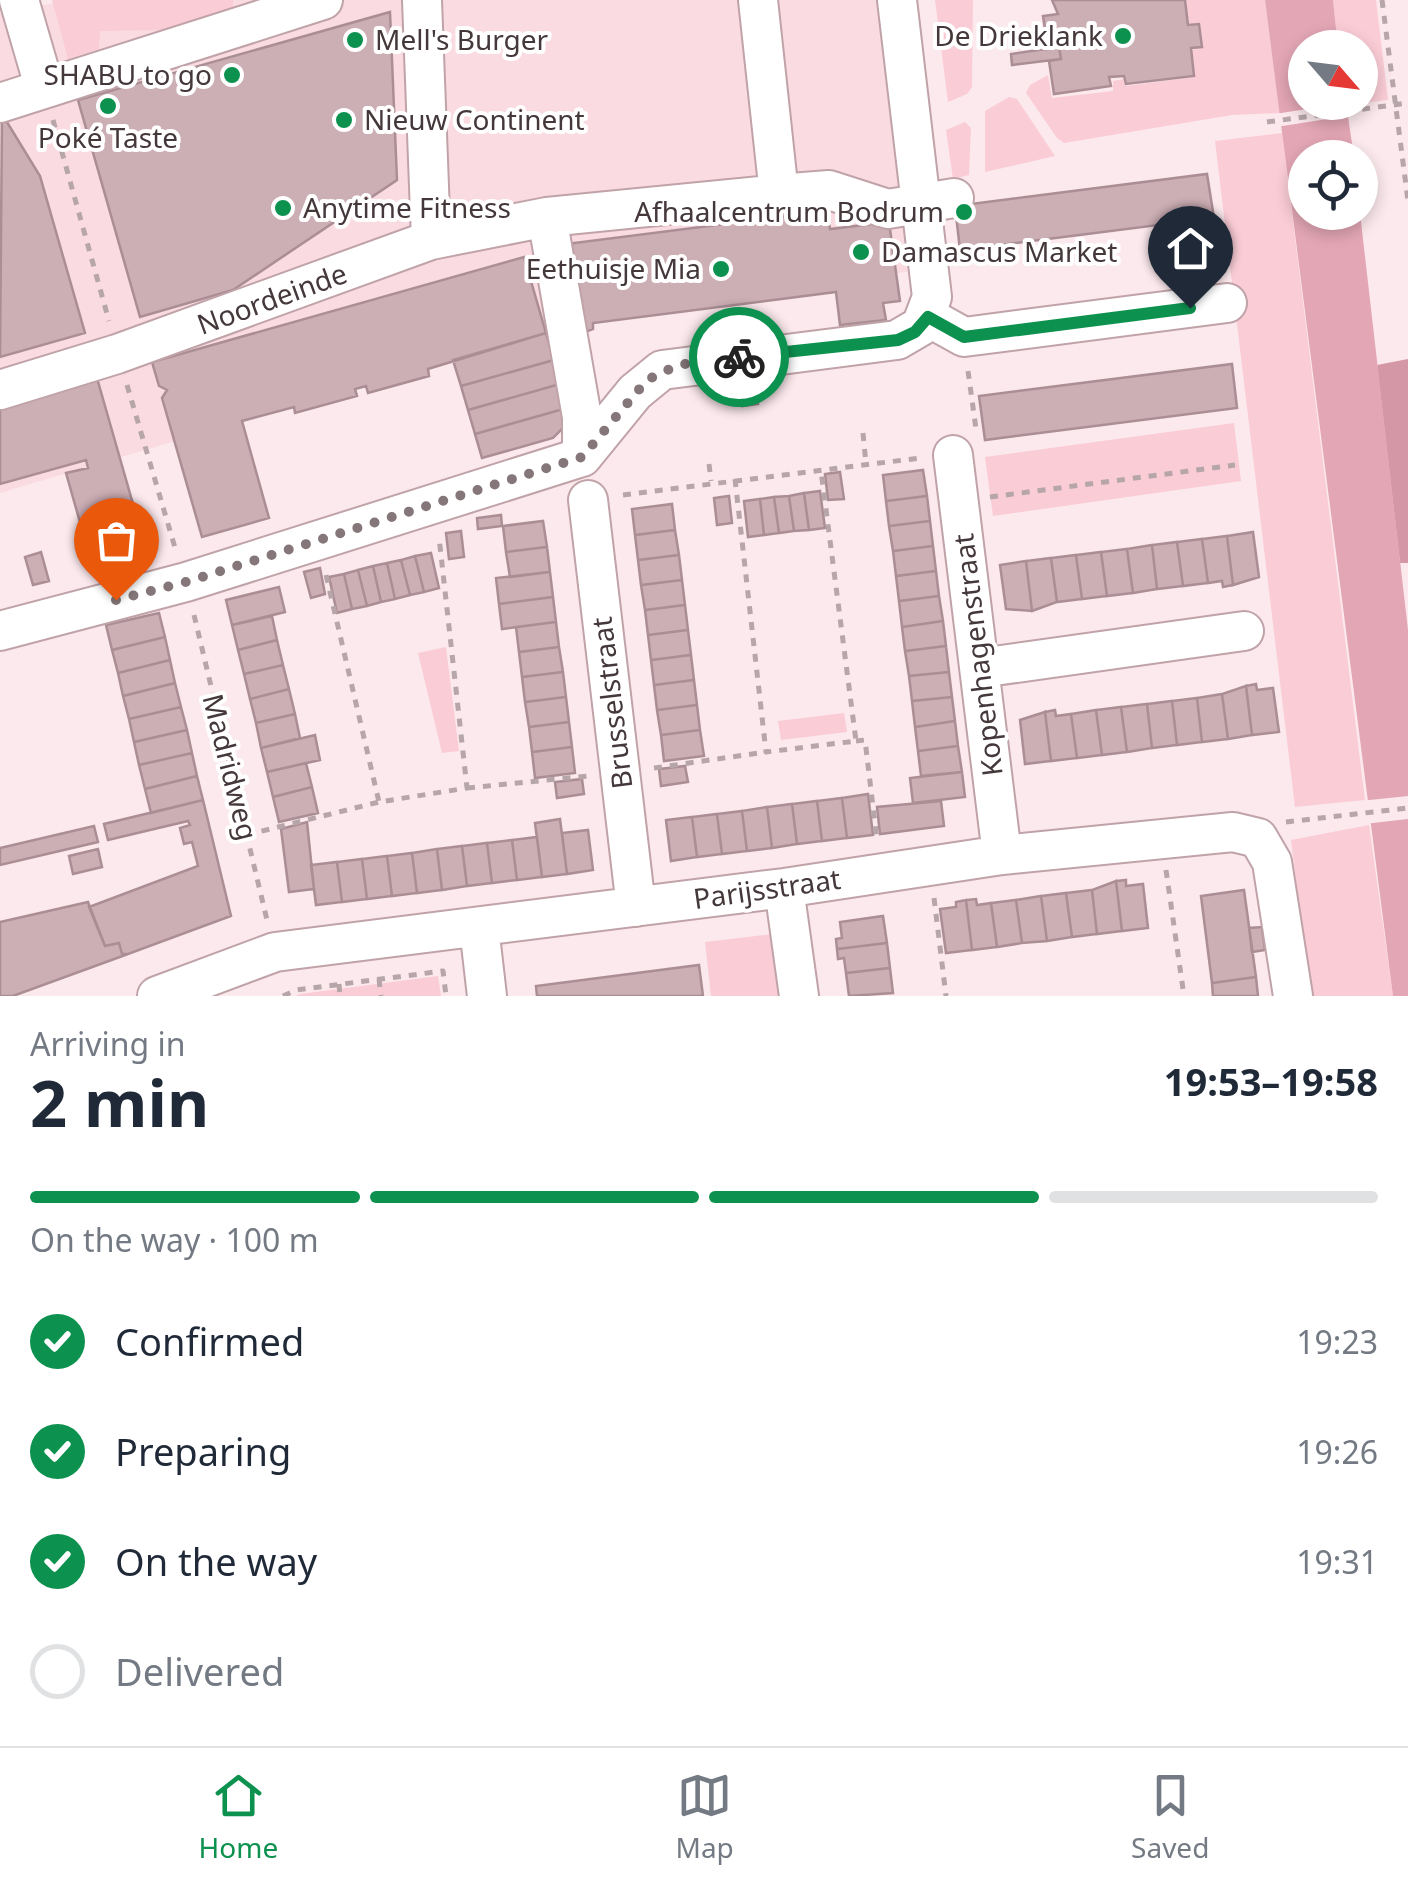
<!DOCTYPE html>
<html lang="en">
<head>
<meta charset="utf-8">
<style>
	:root { --surface:#fff; --page:#f6f6f7; --text:#1f2937; --muted:#747a83; --line:#e0e1e3; --accent:#0d914f }
	body { margin:0; font-family:"Noto Sans",sans-serif; background:var(--page); color:var(--text); height:100vh; display:flex; flex-direction:column; font-size:38px; white-space:nowrap }
	* { box-sizing:border-box; margin:0 }
	p { font-size:32px; color:var(--muted) }
	.icon { flex:none; width:55px; height:55px; fill:none; stroke:currentColor; stroke-width:2; stroke-linecap:round; stroke-linejoin:round }
	.map { position:relative; height:996px; overflow:hidden }
	.details { display:flex; flex-direction:column; background:var(--surface); flex:1 }
	.details>* { flex:none }
	.needle { width:65px; rotate:118deg }
	.fabs { position:absolute; left:1288px; top:30px; display:grid; gap:20px }
	.fabs a { display:grid; place-items:center; width:90px; height:90px; border-radius:50%; background:var(--surface); box-shadow:0 5px 15px #0003; font-size:50px }
	.pin { position:absolute; display:grid; place-items:center; width:85px; height:85px; color:#fff; margin:-102px -42px; border-radius:50% 50% 50% 0; rotate:-45deg; box-shadow:0 0 10px #0007 }
	.pin .icon { rotate:45deg }
	.courier { position:absolute; display:grid; place-items:center; width:100px; height:100px; margin:-50px; border:8px solid #0d914f; border-radius:50%; background:#fff; color:#222; box-shadow:0 2px 12px #0007 }
	.summary em { font-style:normal; font-weight:700 }
	.summary div { display:flex; flex-direction:column-reverse }
	.summary { display:flex; align-items:center; justify-content:space-between; height:170px; padding:0 30px }
	h1 { font-size:65px; font-weight:700; line-height:75px }
	.bar { display:grid; grid-template-columns:repeat(4,1fr); gap:15px 10px; align-content:center; height:120px; padding:0 30px }
	.bar i { height:12px; border-radius:8px; background:var(--line) }
	.bar .active { background:var(--accent) }
	.bar p { grid-column:span 4 }
	ol { padding:0 30px; list-style:none }
	li { display:flex; align-items:center; gap:30px; height:110px }
	li p { margin-inline-start:auto }
	li .icon { padding:10px; border-radius:50%; background:var(--accent); color:#fff; stroke-width:4 }
	li:last-child { color:var(--muted) }
	li i { width:55px; height:55px; border:5px solid var(--line); border-radius:50% }
	.menu { display:flex; justify-content:space-around; align-items:center; height:140px; border-top:2px solid var(--line); background:var(--surface); font-size:28px; color:var(--muted) }
	.menu a { display:grid; justify-items:center; gap:5px }
	.menu .active { color:var(--accent) }
	.map>svg:first-child { display:block }
</style>
</head>
<body>
<div class="map">
<svg width="1408" height="996" viewBox="0 0 1408 996">
	<rect width="100%" height="100%" fill="#fce9ed"/>
	<path fill="#fbdbe2" d="M 71,0 L 878,0 L 911,271 L 535,334 L 0,493 L 0,13 Z"/>
	<path fill="#faccd6" d="M 52,0 L 233,0 L 233,11 L 168,30 L 100,31 L 99,49 L 68,59 Z
		M 935,0 L 973,0 L 972,87 L 967,94 L 948,102 Z
		M 1186,0 L 1265,0 L 1280,113 L 1232,115 L 1064,143 L 1057,138 L 1026,93 L 1030,85 L 1048,75 L 1052,98 L 1113,91 L 1113,81 L 1124,79 L 1126,86 L 1195,77 L 1192,50 L 1203,48 L 1200,23 L 1189,24 Z
		M 1333,0 L 1376,0 L 1388,100 L 1347,105 L 1360,102 L 1360,48 L 1338,47 Z
		M 1009,97 L 1017,99 L 1055,156 L 985,172 L 985,111 Z
		M 965,122 L 971,128 L 969,175 L 953,179 L 946,130 Z
		M 1282,133 L 1365,800 L 1295,807 L 1215,141 Z
		M 1234,423 L 1241,481 L 993,516 L 985,457 Z
		M 446,647 L 459,751 L 442,753 L 418,653 Z
		M 844,713 L 847,732 L 781,740 L 778,721 Z
		M 1369,825 L 1393,996 L 1310,996 L 1291,840 Z
		M 772,934 L 779,996 L 711,996 L 705,942 Z
		M 438,976 L 441,996 L 296,996 L 300,994 Z"/>
	<path fill="#d397a5" d="M 1408,359 L 1408,563 L 1400,563 L 1377,365 Z"/>
	<path fill="#e3a6b5" d="M 1265,0 L 1333,0 L 1338,47 L 1305,48 L 1305,102 L 1346,103 L 1354,157 L 1305,158 L 1305,212 L 1360,213 L 1408,630 L 1408,996 L 1393,996 Z"/>
	<path fill="#fce9ed" d="M 1351,102 L 1353,115 L 1276,127 L 1275,114 Z
		M 1408,796 L 1408,819 L 1364,824 L 1360,801 Z"/>
	<path fill="#ccaeb5" stroke="#ab8e95" stroke-width="2.5" d="M 1052,0 L 1185,0 L 1188,25 L 1199,24 L 1202,47 L 1191,48 L 1194,76 L 1126,84 L 1124,76 L 1109,77 L 1111,86 L 1054,94 L 1049,61 L 1061,59 L 1059,47 L 1048,49 L 1043,16 L 1058,14 Z
		M 390,12 L 397,180 L 233,290 L 140,317 L 78,100 Z
		M 1059,47 L 1061,59 L 1012,65 L 1011,54 Z
		M 2,114 L 40,176 L 85,333 L 0,357 Z
		M 1207,174 L 1214,218 L 960,250 L 955,206 Z
		M 827,211 L 830,229 L 889,222 L 900,301 L 883,303 L 886,320 L 840,325 L 836,292 L 593,323 L 593,329 L 583,333 L 566,244 Z
		M 524,257 L 546,333 L 428,369 L 429,376 L 368,393 L 366,386 L 355,389 L 357,396 L 295,413 L 294,407 L 242,421 L 269,518 L 202,537 L 162,398 L 167,390 L 159,386 L 152,362 Z
		M 546,333 L 554,360 L 461,386 L 453,360 Z
		M 554,360 L 560,384 L 468,410 L 461,386 Z
		M 1232,364 L 1237,408 L 985,440 L 979,396 Z
		M 754,375 L 758,404 L 742,406 L 738,377 Z
		M 97,378 L 147,553 L 93,568 L 66,473 L 88,468 L 86,460 L 0,484 L 0,405 Z
		M 560,384 L 567,408 L 475,434 L 468,410 Z
		M 567,408 L 565,426 L 553,438 L 482,458 L 475,434 Z
		M 923,470 L 927,496 L 886,501 L 883,475 Z
		M 840,472 L 844,499 L 828,500 L 825,474 Z
		M 820,491 L 825,528 L 809,530 L 804,493 Z
		M 804,493 L 809,530 L 794,531 L 789,496 Z
		M 729,496 L 732,523 L 717,525 L 714,498 Z
		M 789,496 L 794,531 L 779,533 L 774,497 Z
		M 927,496 L 930,521 L 889,526 L 886,501 Z
		M 774,497 L 779,533 L 764,535 L 760,499 Z
		M 760,499 L 764,535 L 748,537 L 744,501 Z
		M 672,504 L 675,530 L 635,535 L 632,509 Z
		M 501,515 L 502,526 L 478,529 L 477,518 Z
		M 543,521 L 547,547 L 506,552 L 503,526 Z
		M 930,521 L 933,546 L 893,551 L 889,526 Z
		M 675,530 L 679,555 L 638,560 L 635,535 Z
		M 461,531 L 464,557 L 449,559 L 446,533 Z
		M 1253,532 L 1259,577 L 1233,585 L 1227,536 Z
		M 1227,536 L 1233,585 L 1223,587 L 1222,581 L 1208,583 L 1202,539 Z
		M 1202,539 L 1208,583 L 1183,586 L 1177,542 Z
		M 1177,542 L 1183,586 L 1157,589 L 1152,545 Z
		M 1152,545 L 1157,589 L 1133,593 L 1127,549 Z
		M 933,546 L 936,571 L 896,576 L 893,551 Z
		M 547,547 L 550,572 L 510,577 L 506,552 Z
		M 1127,549 L 1133,593 L 1107,596 L 1101,552 Z
		M 41,552 L 49,581 L 33,585 L 25,557 Z
		M 1101,552 L 1107,596 L 1082,599 L 1076,555 Z
		M 431,553 L 439,588 L 424,592 L 415,556 Z
		M 679,555 L 682,580 L 641,585 L 638,560 Z
		M 1076,555 L 1082,599 L 1057,602 L 1051,558 Z
		M 415,556 L 424,592 L 410,595 L 401,560 Z
		M 1051,558 L 1057,602 L 1032,611 L 1026,561 Z
		M 401,560 L 410,595 L 395,599 L 387,563 Z
		M 1026,561 L 1032,611 L 1006,609 L 1000,565 Z
		M 387,563 L 395,599 L 381,602 L 373,566 Z
		M 373,566 L 381,602 L 367,606 L 358,570 Z
		M 320,568 L 325,594 L 311,598 L 304,572 Z
		M 358,570 L 367,606 L 352,609 L 344,574 Z
		M 936,571 L 939,596 L 899,601 L 896,576 Z
		M 550,572 L 553,597 L 499,604 L 496,578 Z
		M 344,574 L 352,609 L 337,613 L 329,577 Z
		M 682,580 L 685,605 L 645,610 L 641,585 Z
		M 279,587 L 285,612 L 232,625 L 226,600 Z
		M 939,596 L 943,621 L 902,627 L 899,601 Z
		M 553,597 L 556,622 L 502,629 L 499,604 Z
		M 685,605 L 688,630 L 648,635 L 645,610 Z
		M 159,613 L 165,637 L 112,650 L 106,625 Z
		M 272,616 L 277,640 L 238,650 L 232,625 Z
		M 943,621 L 946,646 L 905,651 L 902,627 Z
		M 556,622 L 559,647 L 519,652 L 516,627 Z
		M 688,630 L 691,655 L 651,660 L 648,635 Z
		M 165,637 L 170,660 L 118,673 L 112,650 Z
		M 277,640 L 283,665 L 244,674 L 238,650 Z
		M 946,646 L 949,672 L 909,676 L 905,651 Z
		M 559,647 L 563,672 L 522,677 L 519,652 Z
		M 691,655 L 694,680 L 654,685 L 651,660 Z
		M 170,660 L 175,683 L 123,696 L 118,673 Z
		M 283,665 L 289,689 L 250,699 L 244,674 Z
		M 563,672 L 566,697 L 525,702 L 522,677 Z
		M 949,672 L 952,697 L 912,701 L 909,676 Z
		M 694,680 L 697,705 L 657,710 L 654,685 Z
		M 175,683 L 181,707 L 129,719 L 123,696 Z
		M 1256,684 L 1257,690 L 1273,688 L 1279,732 L 1252,735 L 1246,686 Z
		M 1246,686 L 1252,735 L 1228,739 L 1222,694 Z
		M 289,689 L 295,714 L 256,723 L 250,699 Z
		M 1222,694 L 1228,739 L 1202,742 L 1197,698 Z
		M 566,697 L 569,722 L 529,727 L 525,702 Z
		M 952,697 L 955,721 L 915,727 L 912,701 Z
		M 1197,698 L 1202,742 L 1177,745 L 1172,701 Z
		M 1172,701 L 1177,745 L 1152,748 L 1147,704 Z
		M 1147,704 L 1152,748 L 1127,752 L 1121,707 Z
		M 697,705 L 700,730 L 661,735 L 657,710 Z
		M 181,707 L 187,730 L 134,742 L 129,719 Z
		M 1121,707 L 1127,752 L 1102,755 L 1096,710 Z
		M 1055,710 L 1056,716 L 1071,714 L 1077,758 L 1051,761 L 1045,712 Z
		M 1096,710 L 1102,755 L 1077,758 L 1071,714 Z
		M 1045,712 L 1051,761 L 1025,764 L 1020,720 Z
		M 295,714 L 300,738 L 261,748 L 256,723 Z
		M 955,721 L 958,746 L 918,751 L 915,727 Z
		M 569,722 L 572,747 L 532,752 L 529,727 Z
		M 187,730 L 192,753 L 139,765 L 134,742 Z
		M 700,730 L 704,756 L 664,761 L 661,735 Z
		M 315,735 L 320,760 L 267,772 L 261,748 Z
		M 958,746 L 962,772 L 921,776 L 918,751 Z
		M 572,747 L 575,773 L 535,778 L 532,752 Z
		M 192,753 L 197,776 L 145,789 L 139,765 Z
		M 306,763 L 312,787 L 273,797 L 267,772 Z
		M 685,766 L 688,782 L 661,786 L 659,769 Z
		M 962,772 L 965,797 L 913,803 L 910,778 Z
		M 197,776 L 203,800 L 151,813 L 145,789 Z
		M 582,779 L 584,794 L 557,798 L 555,782 Z
		M 312,787 L 318,813 L 279,822 L 273,797 Z
		M 868,794 L 873,835 L 847,838 L 842,798 Z
		M 842,798 L 847,838 L 822,841 L 817,801 Z
		M 203,800 L 231,916 L 128,954 L 122,954 L 119,943 L 105,946 L 89,907 L 198,866 L 192,842 L 184,844 L 180,828 L 190,825 L 188,821 L 108,840 L 104,824 Z
		M 817,801 L 822,841 L 797,844 L 792,804 Z
		M 941,801 L 944,826 L 880,834 L 877,807 Z
		M 792,804 L 797,844 L 772,848 L 767,807 Z
		M 767,807 L 772,848 L 747,851 L 742,811 Z
		M 742,811 L 747,851 L 722,854 L 717,814 Z
		M 717,814 L 722,854 L 697,857 L 692,817 Z
		M 692,817 L 697,857 L 671,861 L 666,820 Z
		M 560,819 L 567,874 L 542,877 L 535,823 Z
		M 307,822 L 314,889 L 289,892 L 281,829 Z
		M 94,826 L 98,842 L 0,865 L 0,848 Z
		M 588,830 L 593,870 L 567,874 L 562,833 Z
		M 537,837 L 542,877 L 517,880 L 512,840 Z
		M 512,840 L 517,880 L 492,883 L 487,843 Z
		M 487,843 L 492,883 L 467,886 L 462,846 Z
		M 462,846 L 467,886 L 442,890 L 437,849 Z
		M 98,849 L 102,867 L 73,874 L 69,856 Z
		M 437,849 L 442,890 L 417,893 L 412,853 Z
		M 412,853 L 417,893 L 392,896 L 387,856 Z
		M 387,856 L 392,896 L 367,899 L 362,859 Z
		M 362,859 L 367,899 L 342,902 L 337,862 Z
		M 337,862 L 342,902 L 316,905 L 311,865 Z
		M 1126,880 L 1126,886 L 1143,884 L 1148,928 L 1122,931 L 1116,881 Z
		M 1116,881 L 1122,931 L 1097,934 L 1092,890 Z
		M 1092,890 L 1097,934 L 1072,937 L 1066,893 Z
		M 1244,890 L 1256,977 L 1212,983 L 1201,896 Z
		M 1066,893 L 1072,937 L 1047,941 L 1041,896 Z
		M 1041,896 L 1047,941 L 1022,943 L 1016,900 Z
		M 976,899 L 977,905 L 991,903 L 997,947 L 972,950 L 966,900 Z
		M 966,900 L 972,950 L 946,953 L 940,909 L 956,907 L 956,902 Z
		M 1016,900 L 1022,943 L 997,947 L 991,903 Z
		M 88,902 L 105,946 L 119,943 L 122,954 L 128,954 L 13,996 L 0,996 L 0,922 Z
		M 883,916 L 887,943 L 837,949 L 836,939 L 842,938 L 840,922 Z
		M 1262,927 L 1265,950 L 1252,952 L 1249,928 Z
		M 887,943 L 890,968 L 846,973 L 844,958 L 838,959 L 837,949 Z
		M 699,965 L 703,996 L 537,996 L 536,986 Z
		M 890,968 L 893,993 L 849,996 L 846,973 Z
		M 1256,977 L 1258,996 L 1213,996 L 1212,983 Z"/>
	<g fill="none" stroke-linecap="round" stroke-linejoin="round">
		<defs>
			<path id="minor" d="M 19,0 L 44,86
				M 422,0 L 431,240
				M 758,0 L 779,194
				M 0,103 L 323,0
				M 547,217 L 582,417 L 582,457
				M 928,317 L 964,337 L 1227,303
				M 0,390 L 117,354 L 431,240 L 547,217 L 779,194 L 829,190 L 888,209 L 954,198
				M 953,455 L 1002,855
				M 582,457 L 635,392 L 662,370 L 897,340 L 921,326 L 932,297 L 897,0
				M 588,500 L 636,907
				M 0,631 L 186,582 L 582,457
				M 980,668 L 1244,631
				M 784,888 L 799,996
				M 479,927 L 487,996
				M 157,996 L 275,952 L 784,888 L 1002,855 L 1233,832 L 1258,838 L 1272,862 L 1293,996"/>
		</defs>
		<use href="#minor" stroke="#c0a3a9" stroke-width="42"/>
		<path stroke="#b6a6a9" stroke-width="5" stroke-dasharray="8 8" stroke-linecap="butt" d="M 1382,0 L 1408,201
			M 53,120 L 109,321
			M 1267,122 L 1408,103
			M 968,371 L 976,429
			M 127,385 L 176,551
			M 863,433 L 866,464
			M 709,464 L 711,481
			M 735,479 L 766,752 L 856,741 L 821,471
			M 623,495 L 920,458
			M 990,497 L 1235,465
			M 326,575 L 379,802 L 467,788 L 439,537
			M 194,615 L 267,920
			M 856,741 L 865,740 L 877,840
			M 654,768 L 766,752
			M 467,788 L 588,776
			M 1286,822 L 1408,808
			M 246,835 L 379,802
			M 1166,870 L 1184,996
			M 934,898 L 946,996
			M 379,979 L 381,996
			M 339,984 L 340,996
			M 283,996 L 296,990 L 443,971 L 446,996"/>
		<use href="#minor" stroke="#fff" stroke-width="38"/>
	</g>
	<g fill="none" stroke-linecap="round" stroke-linejoin="round">
		<path stroke="#847679" stroke-width="10" stroke-dasharray="0 18" d="M 116,600 L 186,582 L 582,457 L 647,380 L 678,365 L 739,357"/>
		<path stroke="#0d914f" stroke-width="12" d="M 739,357 L 898,340 L 915,332 L 928,317 L 964,337 L 1190,308"/>
	</g>
	<g fill="#0d914f" stroke="#fff" stroke-width="4">
		<circle cx="1123" cy="36" r="10"/>
		<circle cx="355" cy="40" r="10"/>
		<circle cx="232" cy="75" r="10"/>
		<circle cx="108" cy="106" r="10"/>
		<circle cx="344" cy="120" r="10"/>
		<circle cx="283" cy="208" r="10"/>
		<circle cx="964" cy="212" r="10"/>
		<circle cx="861" cy="252" r="10"/>
		<circle cx="721" cy="269" r="10"/>
	</g>
	<g text-anchor="middle" stroke-width="8" stroke-linejoin="round" paint-order="stroke">
		<g font-size="28" fill="#44383a" stroke="#fff" text-anchor="end">
			<text x="1103" y="46">De Drieklank</text>
			<text x="375" y="50" text-anchor="start">Mell's Burger</text>
			<text x="212" y="85">SHABU to go</text>
			<text x="364" y="130" text-anchor="start">Nieuw Continent</text>
			<text x="108" y="148" text-anchor="middle">Poké Taste</text>
			<text x="303" y="218" text-anchor="start">Anytime Fitness</text>
			<text x="944" y="222">Afhaalcentrum Bodrum</text>
			<text x="881" y="262" text-anchor="start">Damascus Market</text>
			<text x="701" y="279">Eethuisje Mia</text>
		</g>
		<g font-size="28" fill="#44383a" stroke="#fff">
			<text transform="translate(272 299) rotate(-20)" y="10">Noordeinde</text>
			<text transform="translate(978 655) rotate(-97)" y="10">Kopenhagenstraat</text>
			<text transform="translate(612 703) rotate(-97)" y="10">Brusselstraat</text>
			<text transform="translate(230 767) rotate(76)" y="10">Madridweg</text>
			<text transform="translate(767 889) rotate(-8)" y="10">Parijsstraat</text>
		</g>
	</g>
</svg>
<div class="fabs">
<a><svg class="needle" viewBox="-14 -14 28 28"><path d="M0-13l5 13h-10z" fill="#e53935"/><path d="M0 13l5-13h-10z" fill="#747a83"/></svg></a>
<a><svg class="icon" aria-label="locate" viewBox="0 0 24 24"><circle cx="12" cy="12" r="6"/><path d="M12 2v4M12 18v4M2 12h4M18 12h4"/></svg></a>
</div>
<div class="pin" style="left:116px;top:600px;background:#ea580c"><svg class="icon" aria-label="bag" viewBox="0 0 24 24"><path d="M5 8h14l-1 12H6zM9 8a3 3 0 0 1 6 0"/></svg></div>
<div class="pin" style="left:1190px;top:308px;background:#1f2937"><svg class="icon" aria-label="home" viewBox="0 0 24 24"><path d="M3 11l9-7 9 7M6 9v11h12V9"/></svg></div>
<div class="courier" style="left:739px;top:357px"><svg class="icon" aria-label="bike" viewBox="0 0 24 24"><circle cx="6" cy="16" r="4"/><circle cx="18" cy="16" r="4"/><path d="M6 16l4-8h5l3 8M10 8l3 8H6M13 5h3"/></svg></div>
</div>
<section class="details">
<div class="summary"><div><h1>2 min</h1><p>Arriving in</p></div><em>19:53–19:58</em></div>
<div class="bar"><i class="active"></i><i class="active"></i><i class="active"></i><i></i><p>On the way · 100 m</p></div>
<ol>
<li><svg class="icon" aria-label="check" viewBox="0 0 24 24"><path d="M5 12l5 5 9-10"/></svg>Confirmed<p>19:23</p></li>
<li><svg class="icon" aria-label="check" viewBox="0 0 24 24"><path d="M5 12l5 5 9-10"/></svg>Preparing<p>19:26</p></li>
<li><svg class="icon" aria-label="check" viewBox="0 0 24 24"><path d="M5 12l5 5 9-10"/></svg>On the way<p>19:31</p></li>
<li><i></i>Delivered</li>
</ol>
</section>
<nav class="menu">
<a class="active"><svg class="icon" aria-label="home" viewBox="0 0 24 24"><path d="M3 11l9-7 9 7M6 9v11h12V9"/></svg>Home</a>
<a><svg class="icon" aria-label="map" viewBox="0 0 24 24"><path d="M3 6l6-2 6 2 6-2v14l-6 2-6-2-6 2zM9 4v14M15 6v14"/></svg>Map</a>
<a><svg class="icon" aria-label="saved" viewBox="0 0 24 24"><path d="M7 4h10v16l-5-4-5 4z"/></svg>Saved</a>
</nav>
</body>
</html>
